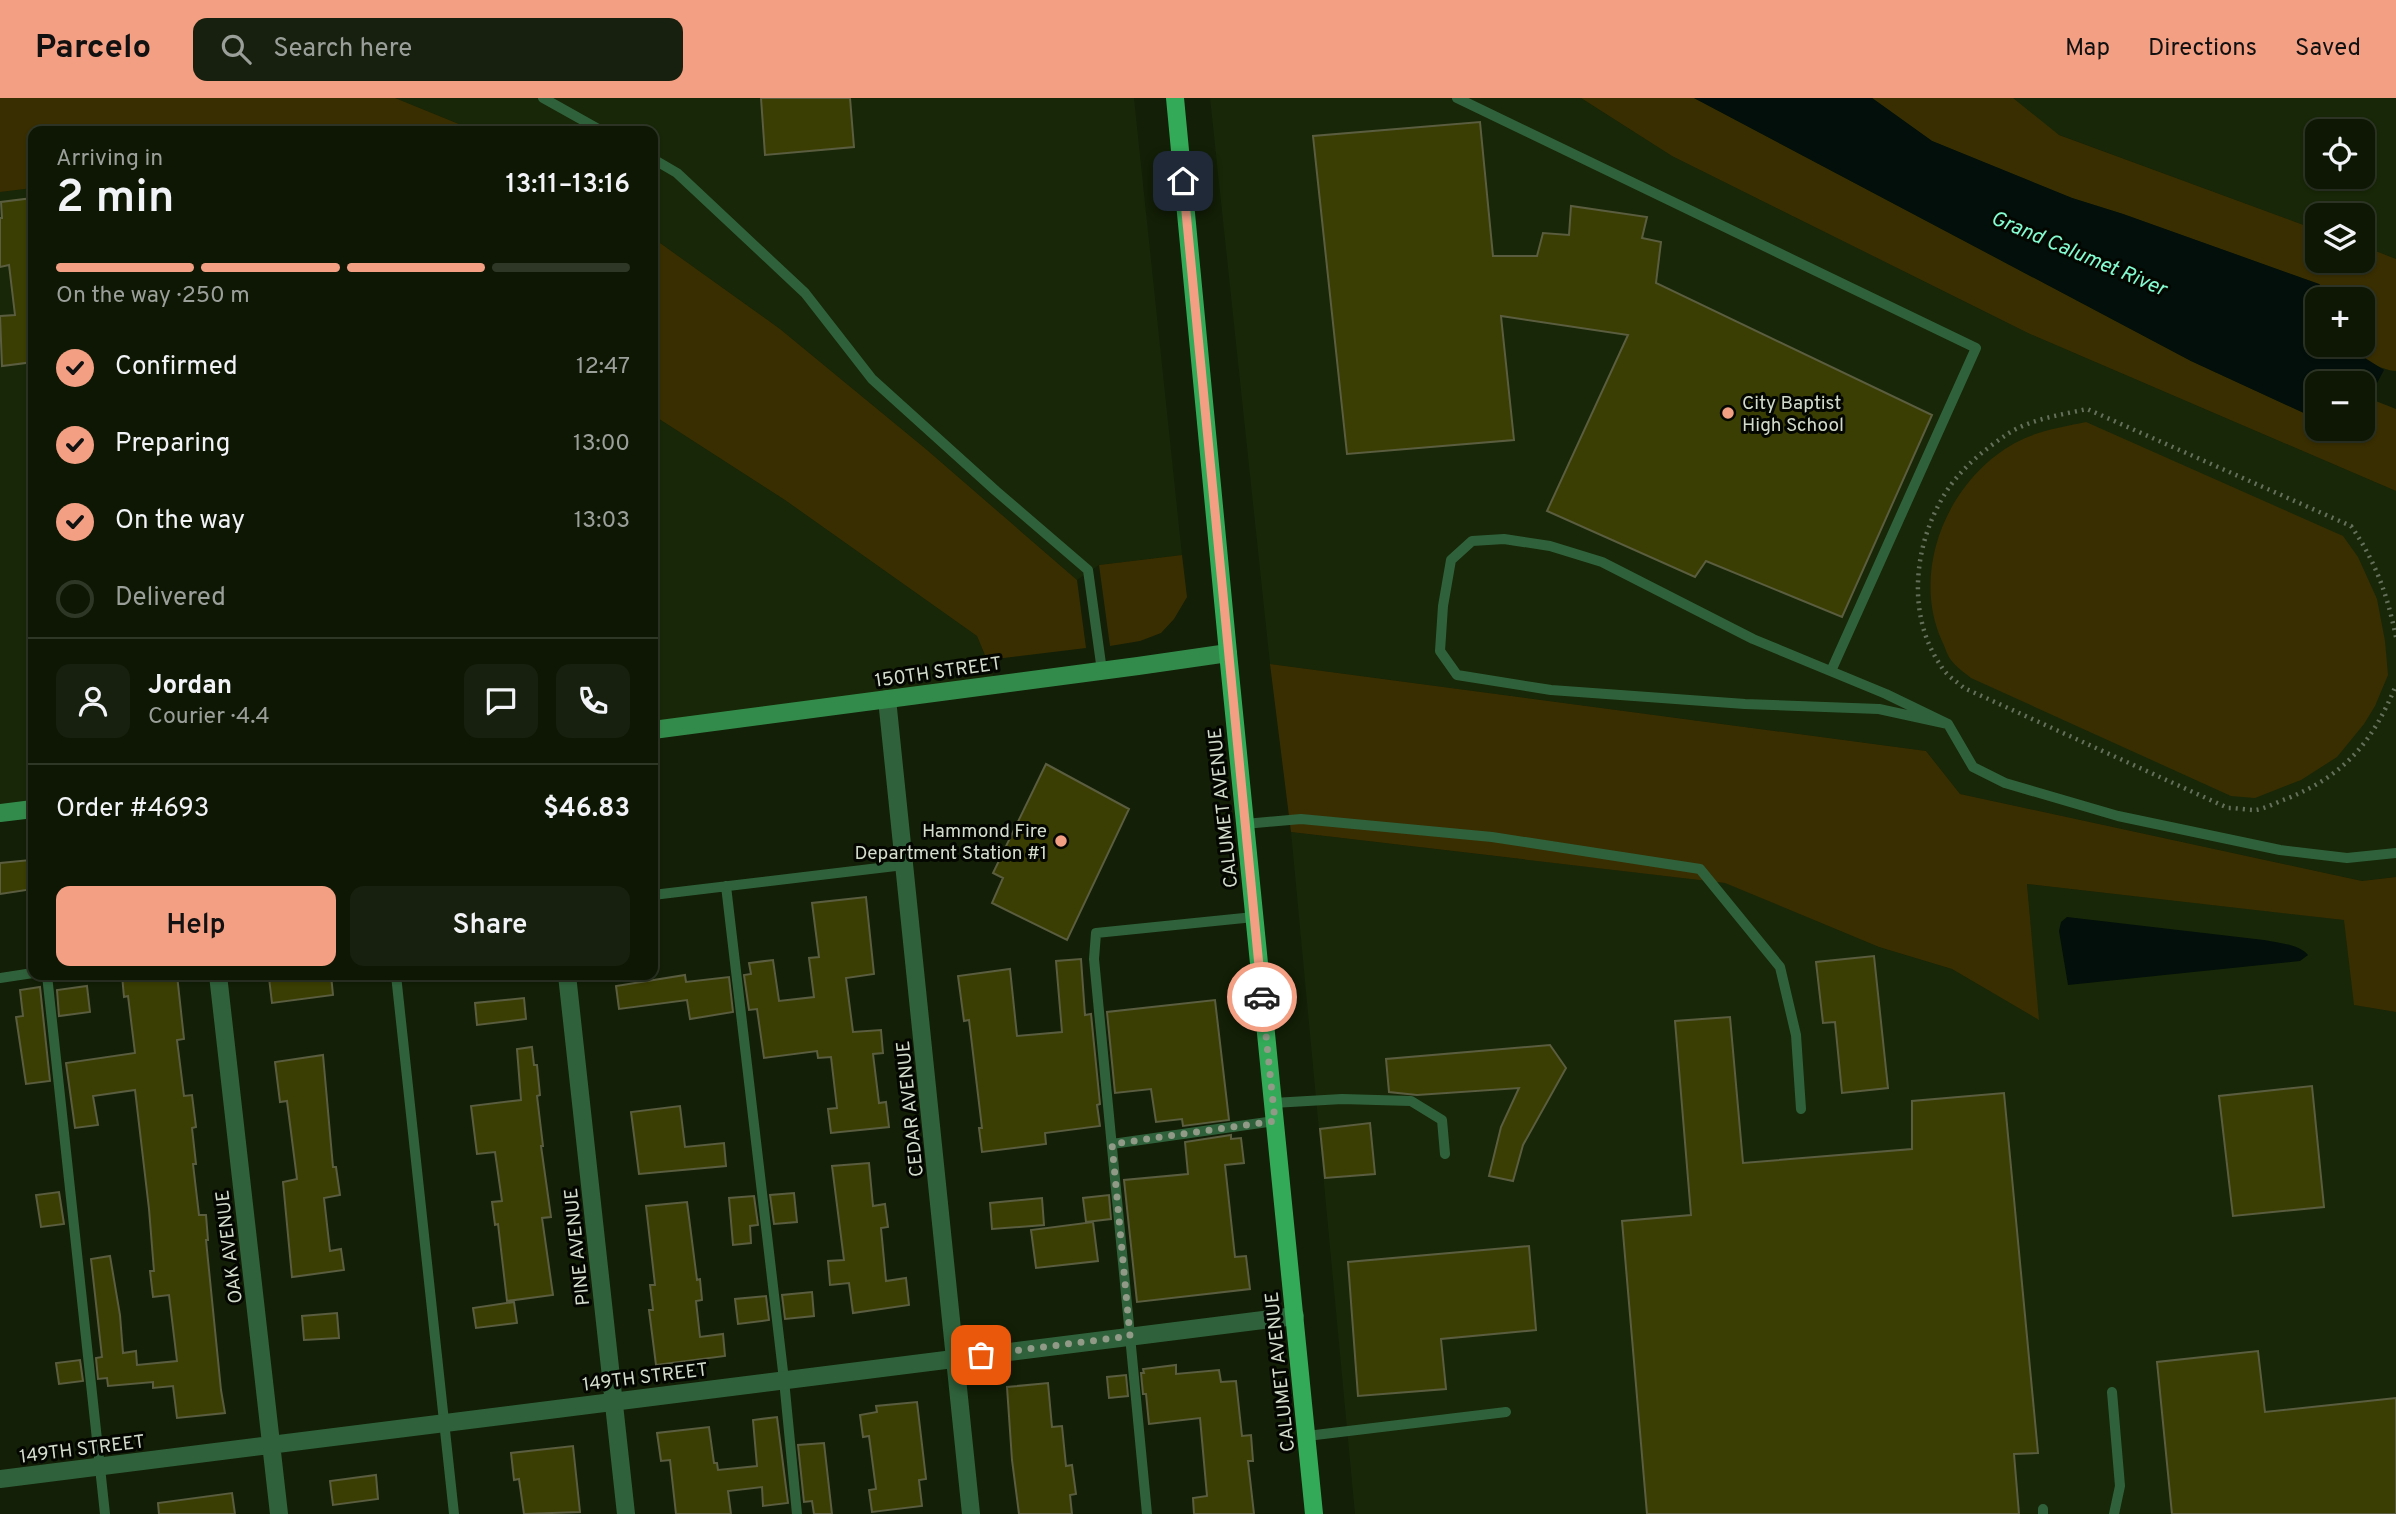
<!DOCTYPE html>
<html lang="en">
<head>
<meta charset="utf-8">
<style>
	:root { --surface:#0e1704; --page:#17200e; --text:#f1f3f6; --muted:#9b9f9a; --line:#2e3626; --accent:#f39f84 }
	body { margin:0; font-family:Overpass,sans-serif; background:var(--page); color:var(--text); height:100vh; display:flex; flex-direction:column; font-size:26px; white-space:nowrap }
	* { box-sizing:border-box; margin:0 }
	p { font-size:23px; color:var(--muted) }
	.icon { flex:none; width:38px; height:38px; fill:none; stroke:currentColor; stroke-width:2; stroke-linecap:round; stroke-linejoin:round }
	.map { position:relative; flex:1; overflow:hidden }
	.drawer { position:absolute; left:28px; top:28px; width:630px; height:854px; display:flex; flex-direction:column; background:var(--surface); border-radius:14px; box-shadow:0 2px 5px #0004,0 0 0 2px var(--line) }
	.drawer>* { flex:none }
	.buttons { position:absolute; left:2305px; top:21px; display:grid; gap:14px }
	.buttons a { display:grid; place-items:center; width:70px; height:70px; border-radius:14px; background:var(--surface); box-shadow:0 2px 5px #0004,0 0 0 2px var(--line); font-size:35px }
	.pin { position:absolute; display:grid; place-items:center; width:60px; height:60px; color:#fff; margin:-30px; border-radius:14px; box-shadow:0 4px 10px #0006 }
	.courier { position:absolute; display:grid; place-items:center; width:70px; height:70px; margin:-35px; border:5px solid #f39f84; border-radius:50%; background:#fff; color:#222; box-shadow:0 2px 9px #0007 }
	.head em { font-style:normal; font-weight:600 }
	.head div { display:flex; flex-direction:column-reverse }
	.head { display:flex; align-items:center; justify-content:space-between; height:119px; padding:0 28px }
	h1 { font-size:46px; font-weight:600; line-height:52px }
	.bar { display:grid; grid-template-columns:repeat(4,1fr); gap:10px 7px; align-content:center; height:84px; padding:0 28px }
	.bar i { height:9px; border-radius:5px; background:var(--line) }
	.bar .current { background:var(--accent) }
	.bar p { grid-column:span 4 }
	.line { display:flex; align-items:center; gap:18px; padding:0 28px; border-top:2px solid var(--line) }
	.line div { flex:1 }
	.round { display:grid; place-items:center; flex:none; width:74px; height:74px; border-radius:14px; background:var(--page) }
	ol { padding:0 28px; list-style:none }
	li { display:flex; align-items:center; gap:21px; height:77px }
	li p { margin-inline-start:auto }
	li .icon { padding:7px; border-radius:50%; background:var(--accent); color:#111; stroke-width:4 }
	li:last-child { color:var(--muted) }
	li i { width:38px; height:38px; border:4px solid var(--line); border-radius:50% }
	.cta { display:flex; gap:14px; margin-top:auto; padding:14px 28px }
	.cta a { flex:1; height:80px; border-radius:14px; background:var(--accent); color:#111; font-size:28px; font-weight:600; line-height:80px; text-align:center }
	.cta a+a { background:var(--page); color:var(--text) }
	header { display:flex; align-items:center; gap:42px; box-sizing:border-box; height:98px; padding:0 35px; background:var(--accent); color:#111 }
	header strong { font-size:33px }
	nav { display:flex; gap:38px; margin-inline-start:auto; font-size:24px }
	.search { width:490px; height:63px; background:var(--page); display:flex; align-items:center; gap:18px; box-sizing:border-box; padding:0 24px; border-radius:14px; color:var(--muted); font-size:26px }
	.map>svg:first-child { display:block }
</style>
</head>
<body>
<header>
<strong>Parcelo</strong>
<div class="search"><svg class="icon" aria-label="search" viewBox="0 0 24 24"><circle cx="10" cy="10" r="6"/><path d="M15 15l6 6"/></svg>Search here</div>
<nav><a>Map</a><a>Directions</a><a>Saved</a></nav>
</header>
<div class="map">
<svg width="2396" height="1416" viewBox="0 0 2396 1416">
	<rect width="100%" height="100%" fill="#131f06"/>
	<path fill="#182707" fill-rule="evenodd" d="M 395,0 L 1134,0 L 1182,457 L 1099,467 L 1077,482 L 927,352 L 780,231 L 653,140 L 653,33 L 476,33 Z
		M 1210,0 L 1581,0 L 1672,58 L 2030,236 L 2396,393 L 2396,779 L 2362,783 L 1960,696 L 1926,653 L 1270,566 Z
		M 2011,0 L 2396,0 L 2396,161 L 2363,148 L 2362,117 L 2317,117 L 2317,132 L 2054,35 ZM 2317,33 L 2362,33 L 2362,79 L 2317,79 Z
		M 33,90 L 33,711 L 0,716 L 0,94 Z
		M 653,317 L 785,402 L 977,538 L 997,586 L 653,630 Z
		M 1291,734 L 1726,785 L 1879,849 L 1952,871 L 2038,921 L 2027,786 L 2345,822 L 2355,907 L 2396,914 L 2396,1416 L 1355,1416 Z"/>
	<path fill="#392e02" d="M 0,0 L 395,0 L 476,33 L 33,33 L 33,90 L 0,94 Z
		M 1581,0 L 1694,0 L 2191,263 L 2317,321 L 2317,331 L 2362,331 L 2363,298 L 2396,311 L 2396,393 L 2030,236 L 1672,58 Z
		M 1872,0 L 2013,0 L 2059,37 L 2317,132 L 2317,163 L 2362,163 L 2363,148 L 2396,161 L 2396,273 C 2380,272 2360,260 2349,247 L 2362,247 L 2362,201 L 2335,201 L 2319,186 L 2123,116 L 2072,100 L 1932,43 Z
		M 653,140 L 780,231 L 927,352 L 1077,482 L 1086,550 L 987,562 L 977,538 L 785,402 L 653,317 Z
		M 2086,324 L 2343,438 L 2358,459 L 2377,501 L 2385,543 L 2388,577 L 2375,608 L 2364,626 L 2337,659 L 2301,682 L 2255,700 L 2231,698 L 1971,580 C 1965,575 1956,569 1951,562 C 1947,557 1945,549 1942,543 C 1910,472 1948,382 2015,345 C 2037,333 2062,329 2086,324 Z
		M 1182,457 L 1187,499 L 1174,521 L 1161,535 L 1140,543 L 1110,548 L 1099,467 Z
		M 1270,566 L 1926,653 L 1960,696 L 2362,783 L 2396,779 L 2396,914 L 2354,907 L 2344,822 L 2027,786 L 2039,922 L 1952,871 L 1879,849 L 1725,785 L 1291,734 Z"/>
	<path fill="#020f0a" d="M 1694,0 L 1872,0 L 1932,43 L 2072,100 L 2123,116 L 2319,186 L 2335,201 L 2317,201 L 2317,247 L 2349,247 L 2354,253 L 2384,272 L 2369,300 L 2363,298 L 2362,285 L 2317,285 L 2317,321 L 2191,263 Z
		M 2067,819 L 2264,842 C 2278,845 2299,846 2308,857 L 2300,863 L 2068,887 L 2059,833 L 2061,824 Z"/>
	<path fill="#3b3e02" stroke="#5a5d3f" stroke-width="2" d="M 761,0 L 850,0 L 854,49 L 765,57 Z
		M 1480,24 L 1493,158 L 1537,158 L 1543,135 L 1569,137 L 1571,108 L 1647,119 L 1642,140 L 1661,144 L 1656,185 L 1932,317 L 1842,519 L 1706,463 L 1695,479 L 1547,413 L 1628,237 L 1501,218 L 1514,342 L 1347,356 L 1313,38 Z
		M 33,100 L 33,264 L 2,268 L 0,218 L 15,217 L 9,167 L 0,169 L 0,120 L 2,120 L 1,104 Z
		M 1046,666 L 1129,711 L 1067,842 L 992,805 L 1003,780 L 993,775 Z
		M 30,762 L 33,791 L 0,796 L 0,765 Z
		M 866,799 L 874,876 L 846,880 L 853,934 L 881,932 L 883,955 L 873,956 L 879,1005 L 886,1004 L 889,1029 L 831,1035 L 828,1011 L 837,1010 L 831,959 L 818,960 L 817,953 L 764,960 L 757,911 L 749,912 L 744,877 L 751,876 L 749,865 L 773,862 L 779,903 L 814,899 L 809,860 L 819,859 L 812,805 Z
		M 1874,858 L 1888,990 L 1842,995 L 1835,924 L 1823,925 L 1816,864 Z
		M 1081,861 L 1085,917 L 1091,916 L 1100,1006 L 1097,1007 L 1100,1028 L 1045,1035 L 1046,1046 L 982,1054 L 979,1030 L 982,1030 L 969,922 L 964,923 L 958,878 L 1010,871 L 1017,938 L 1062,934 L 1056,863 Z
		M 122,877 L 177,877 L 184,941 L 177,942 L 184,998 L 192,997 L 196,1029 L 192,1030 L 196,1066 L 193,1066 L 199,1117 L 206,1117 L 208,1142 L 206,1142 L 221,1292 L 225,1315 L 177,1320 L 173,1288 L 153,1290 L 153,1284 L 108,1288 L 107,1280 L 98,1281 L 96,1260 L 102,1259 L 91,1161 L 110,1158 L 120,1217 L 123,1255 L 136,1253 L 137,1267 L 177,1263 L 169,1197 L 153,1199 L 150,1173 L 154,1173 L 149,1111 L 135,992 L 93,998 L 98,1027 L 75,1030 L 66,965 L 135,955 L 128,898 L 124,899 Z
		M 296,877 L 331,877 L 333,897 L 272,905 L 269,880 Z
		M 685,877 L 686,884 L 729,879 L 733,914 L 690,921 L 687,902 L 619,911 L 616,888 Z
		M 87,888 L 90,914 L 59,918 L 57,892 Z
		M 40,889 L 50,983 L 26,986 L 16,919 L 23,918 L 20,892 Z
		M 524,900 L 526,921 L 477,927 L 475,905 Z
		M 1215,902 L 1229,1022 L 1183,1028 L 1182,1021 L 1156,1024 L 1151,991 L 1115,995 L 1107,914 Z
		M 1730,919 L 1743,1065 L 1912,1051 L 1912,1003 L 2004,995 L 2038,1355 L 2014,1356 L 2019,1416 L 1647,1416 L 1622,1123 L 1691,1117 L 1675,923 Z
		M 1550,947 L 1566,970 L 1523,1047 L 1513,1083 L 1489,1078 L 1501,1029 L 1519,990 L 1417,997 L 1389,994 L 1386,961 Z
		M 532,949 L 534,967 L 537,967 L 540,997 L 537,998 L 543,1048 L 541,1048 L 551,1119 L 542,1120 L 553,1197 L 507,1203 L 498,1126 L 495,1127 L 492,1104 L 502,1103 L 495,1054 L 477,1056 L 471,1008 L 521,1002 L 517,951 Z
		M 323,957 L 333,1069 L 336,1069 L 340,1097 L 324,1100 L 330,1153 L 341,1151 L 344,1172 L 292,1179 L 283,1084 L 297,1081 L 287,1003 L 280,1004 L 275,964 Z
		M 2312,988 L 2324,1109 L 2233,1118 L 2219,998 Z
		M 680,1008 L 685,1049 L 724,1045 L 726,1068 L 639,1076 L 631,1014 Z
		M 1370,1025 L 1375,1076 L 1325,1080 L 1320,1031 Z
		M 1231,1037 L 1231,1041 L 1241,1040 L 1244,1065 L 1225,1067 L 1235,1159 L 1246,1158 L 1250,1191 L 1137,1204 L 1124,1082 L 1188,1076 L 1185,1044 Z
		M 869,1065 L 873,1108 L 885,1106 L 888,1129 L 881,1130 L 886,1183 L 906,1180 L 909,1207 L 853,1215 L 849,1185 L 830,1187 L 828,1163 L 844,1162 L 832,1068 Z
		M 59,1094 L 64,1126 L 41,1129 L 36,1097 Z
		M 794,1095 L 797,1124 L 774,1126 L 770,1097 Z
		M 1109,1097 L 1111,1121 L 1086,1124 L 1083,1100 Z
		M 754,1098 L 758,1127 L 750,1128 L 751,1145 L 733,1147 L 729,1100 Z
		M 1042,1100 L 1044,1127 L 992,1131 L 990,1105 Z
		M 687,1104 L 697,1182 L 700,1181 L 702,1202 L 696,1203 L 700,1239 L 723,1236 L 725,1258 L 656,1267 L 649,1212 L 653,1212 L 650,1187 L 655,1187 L 646,1108 Z
		M 1093,1124 L 1098,1163 L 1036,1170 L 1031,1132 Z
		M 1529,1148 L 1536,1232 L 1441,1241 L 1446,1291 L 1358,1298 L 1348,1164 Z
		M 812,1194 L 814,1218 L 785,1221 L 782,1197 Z
		M 766,1198 L 769,1222 L 738,1226 L 735,1201 Z
		M 514,1204 L 517,1225 L 476,1230 L 473,1210 Z
		M 337,1215 L 339,1240 L 304,1242 L 302,1218 Z
		M 2258,1253 L 2265,1314 L 2396,1300 L 2396,1416 L 2172,1416 L 2157,1264 Z
		M 80,1262 L 83,1283 L 59,1286 L 56,1265 Z
		M 1176,1267 L 1176,1276 L 1219,1272 L 1221,1284 L 1236,1283 L 1242,1338 L 1251,1337 L 1253,1363 L 1248,1363 L 1254,1416 L 1194,1416 L 1193,1400 L 1207,1398 L 1200,1320 L 1149,1326 L 1146,1296 L 1143,1296 L 1141,1275 L 1144,1275 L 1143,1271 Z
		M 1126,1277 L 1128,1298 L 1109,1300 L 1107,1279 Z
		M 1048,1285 L 1052,1329 L 1062,1328 L 1066,1368 L 1072,1367 L 1076,1396 L 1070,1397 L 1072,1416 L 1019,1416 L 1012,1362 L 1007,1289 Z
		M 917,1304 L 926,1381 L 919,1382 L 922,1408 L 872,1414 L 869,1392 L 876,1391 L 869,1338 L 863,1339 L 860,1317 L 877,1314 L 876,1308 Z
		M 777,1319 L 788,1405 L 763,1408 L 762,1389 L 728,1393 L 731,1416 L 676,1416 L 670,1362 L 661,1363 L 657,1335 L 709,1329 L 714,1365 L 717,1365 L 718,1372 L 757,1368 L 753,1322 Z
		M 824,1345 L 832,1416 L 814,1416 L 812,1403 L 804,1404 L 798,1347 Z
		M 573,1348 L 580,1414 L 524,1416 L 519,1381 L 514,1382 L 511,1355 Z
		M 376,1377 L 378,1401 L 333,1407 L 330,1383 Z
		M 232,1395 L 235,1416 L 159,1416 L 158,1405 Z"/>
	<g fill="none" stroke-linecap="round" stroke-linejoin="round">
		<path stroke="#65705b" stroke-width="4.5" stroke-dasharray="2 5" stroke-linecap="butt" d="M 2396,539 C 2387,496 2376,464 2351,428 L 2087,311 C 2061,317 2029,321 2006,337 C 1985,351 1962,370 1948,391 C 1914,442 1905,516 1941,568 C 1946,577 1957,584 1964,590 L 2228,710 C 2237,710 2247,712 2255,712 C 2265,711 2277,704 2286,701 C 2344,678 2373,644 2396,587"/>
		<path stroke="#2f623b" stroke-width="10" d="M 543,0 L 602,33
			M 1457,0 L 1976,250 L 1831,573
			M 653,61 L 677,75 L 805,195 L 872,281 L 996,393 L 1088,472 L 1102,573
			M 1948,626 L 1879,611 L 1745,606 L 1551,592 L 1457,577 L 1440,553 L 1443,508 L 1451,462 L 1472,443 L 1504,441 L 1550,448 L 1602,464 L 1753,541 L 1886,596 L 1948,626 L 1973,669 L 2005,685 L 2118,718 L 2280,752 L 2347,760 L 2396,755
			M 1245,726 L 1301,721 L 1492,739 L 1700,771 L 1780,869 L 1796,937 L 1801,1011
			M 726,788 L 784,1282 L 797,1416
			M 653,797 L 904,767
			M 47,877 L 105,1416
			M 396,877 L 454,1416
			M 0,880 L 33,875
			M 1273,1005 L 1342,1001 L 1411,1003 L 1442,1022 L 1445,1056
			M 1112,1046 L 1275,1023
			M 2112,1294 L 2120,1388 L 2114,1416
			M 1307,1338 L 1506,1314
			M 1147,1416 L 1094,861 L 1096,835 L 1254,819
			M 2043,1416 L 2043,1411"/>
		<path stroke="#2f623b" stroke-width="18" d="M 887,601 L 971,1416
			M 218,877 L 279,1416
			M 567,877 L 626,1416
			M 0,1381 L 1295,1218"/>
		<path stroke="#338b4b" stroke-width="18" d="M 653,632 L 1138,568 L 1228,555
			M 0,715 L 33,711"/>
		<path stroke="#33aa57" stroke-width="18" d="M 1175,0 L 1228,555 L 1314,1416"/>
	</g>
	<g fill="none" stroke-linecap="round" stroke-linejoin="round">
		<path stroke="#909a87" stroke-width="7" stroke-dasharray="0 12.6" d="M 981,1257 L 1130,1238 L 1112,1046 L 1275,1023 L 1262,899"/>
		<path stroke="#f39f84" stroke-width="9" d="M 1183,83 L 1262,899"/>
	</g>
	<g fill="#f39f84" stroke="#040701" stroke-width="2.5">
		<circle cx="1728" cy="315" r="7"/>
		<circle cx="1061" cy="743" r="7"/>
	</g>
	<g text-anchor="middle" stroke-width="6" stroke-linejoin="round" paint-order="stroke">
		<g font-size="19" fill="#d3dccc" stroke="#040701" text-anchor="start">
			<text x="1742" y="311">City Baptist<tspan x="1742" dy="22">High School</tspan></text>
			<text x="1047" y="739" text-anchor="end">Hammond Fire<tspan x="1047" dy="22">Department Station #1</tspan></text>
		</g>
		<g font-size="19" fill="#d3dccc" stroke="#040701">
			<text transform="translate(938 573) rotate(-8)" y="7">150TH STREET</text>
			<text transform="translate(1222 710) rotate(-96)" y="7">CALUMET AVENUE</text>
			<text transform="translate(909 1011) rotate(-96)" y="7">CEDAR AVENUE</text>
			<text transform="translate(228 1149) rotate(-97)" y="7">OAK AVENUE</text>
			<text transform="translate(576 1149) rotate(-96)" y="7">PINE AVENUE</text>
			<text transform="translate(1279 1274) rotate(-96)" y="7">CALUMET AVENUE</text>
			<text transform="translate(645 1278) rotate(-7)" y="7">149TH STREET</text>
			<text transform="translate(82 1350) rotate(-7)" y="7">149TH STREET</text>
		</g>
		<g font-size="21" font-style="italic" fill="#84fcd1" stroke="#040701">
			<text transform="translate(2079 155) rotate(23)" y="7">Grand Calumet River</text>
		</g>
	</g>
</svg>
<div class="buttons">
<a><svg class="icon" aria-label="locate" viewBox="0 0 24 24"><circle cx="12" cy="12" r="6"/><path d="M12 2v4M12 18v4M2 12h4M18 12h4"/></svg></a>
<a><svg class="icon" aria-label="layers" viewBox="0 0 24 24"><path d="M12 4l9 5-9 5-9-5zM3 14l9 5 9-5"/></svg></a>
<a>+</a>
<a>−</a>
</div>
<div class="pin" style="left:981px;top:1257px;background:#ea580c"><svg class="icon" aria-label="bag" viewBox="0 0 24 24"><path d="M5 8h14l-1 12H6zM9 8a3 3 0 0 1 6 0"/></svg></div>
<div class="pin" style="left:1183px;top:83px;background:#1f2937"><svg class="icon" aria-label="home" viewBox="0 0 24 24"><path d="M3 11l9-7 9 7M6 9v11h12V9"/></svg></div>
<div class="courier" style="left:1262px;top:899px"><svg class="icon" aria-label="car" viewBox="0 0 24 24"><path d="M5 17H2v-5l4-1 3-4h7l3 4 3 1v5h-3M9 17h6M6 11h13"/><circle cx="7" cy="17" r="2"/><circle cx="17" cy="17" r="2"/></svg></div>
<section class="drawer">
<div class="head"><div><h1>2 min</h1><p>Arriving in</p></div><em>13:11–13:16</em></div>
<div class="bar"><i class="current"></i><i class="current"></i><i class="current"></i><i></i><p>On the way · 250 m</p></div>
<ol>
<li><svg class="icon" aria-label="check" viewBox="0 0 24 24"><path d="M5 12l5 5 9-10"/></svg>Confirmed<p>12:47</p></li>
<li><svg class="icon" aria-label="check" viewBox="0 0 24 24"><path d="M5 12l5 5 9-10"/></svg>Preparing<p>13:00</p></li>
<li><svg class="icon" aria-label="check" viewBox="0 0 24 24"><path d="M5 12l5 5 9-10"/></svg>On the way<p>13:03</p></li>
<li><i></i>Delivered</li>
</ol>
<div class="line" style="height:126px"><a class="round"><svg class="icon" aria-label="person" viewBox="0 0 24 24"><circle cx="12" cy="8" r="4"/><path d="M4 21q1-7 8-7t8 7"/></svg></a><div><b>Jordan</b><p>Courier · 4.4</p></div><a class="round"><svg class="icon" aria-label="chat" viewBox="0 0 24 24"><path d="M4 5h16v11H9l-5 4z"/></svg></a><a class="round"><svg class="icon" aria-label="phone" viewBox="0 0 24 24"><path d="M5 4h4l2 5-3 2q2 4 5 5l2-3 5 2v4C11 20 4 13 5 4z"/></svg></a></div>
<div class="line" style="height:91px"><div>Order #4693</div><b>$46.83</b></div>
<div class="cta"><a>Help</a><a>Share</a></div>
</section>
</div>
</body>
</html>
